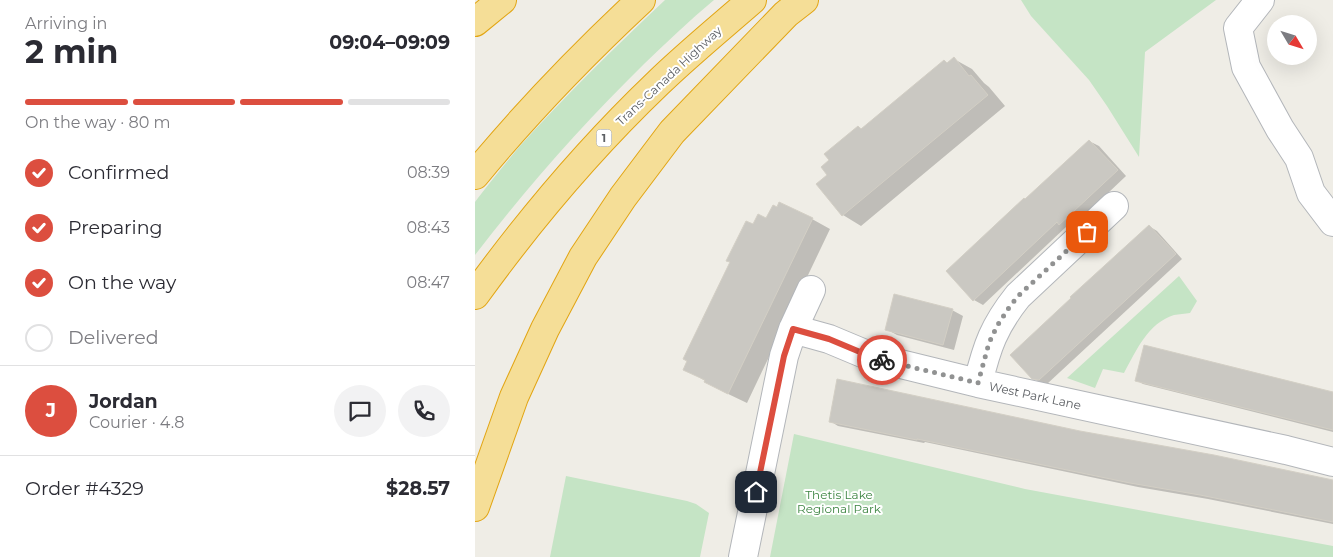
<!DOCTYPE html>
<html lang="en">
<head>
<meta charset="utf-8">
<style>
	:root { --surface:#fff; --page:#f2f2f3; --text:#2b2b33; --muted:#7c7c81; --line:#e1e1e2; --accent:#dc4e3f }
	body { margin:0; font-family:Montserrat,sans-serif; background:var(--page); color:var(--text); height:100vh; display:flex; flex-direction:column; font-size:19px; white-space:nowrap }
	* { box-sizing:border-box; margin:0 }
	p { font-size:16px; color:var(--muted) }
	.icon { flex:none; width:28px; height:28px; fill:none; stroke:currentColor; stroke-width:2; stroke-linecap:round; stroke-linejoin:round }
	.map { position:relative; flex:1; overflow:hidden }
	.panel { display:flex; flex-direction:column; background:var(--surface); width:475px }
	.panel>* { flex:none }
	.needle { width:32px; rotate:128deg }
	.tools { position:absolute; left:792px; top:15px; display:grid; gap:10px }
	.tools a { display:grid; place-items:center; width:50px; height:50px; border-radius:50%; background:var(--surface); box-shadow:0 5px 20px #0002; font-size:25px }
	.pin { position:absolute; display:grid; place-items:center; width:42px; height:42px; color:#fff; margin:-21px; border-radius:10px; box-shadow:0 2px 8px #0006 }
	.courier { position:absolute; display:grid; place-items:center; width:50px; height:50px; margin:-25px; border:4px solid #dc4e3f; border-radius:50%; background:#fff; color:#222; box-shadow:0 1px 6px #0007 }
	.headline em { font-style:normal; font-weight:700 }
	.headline div { display:flex; flex-direction:column-reverse }
	.headline { display:flex; align-items:center; justify-content:space-between; height:85px; padding:0 25px }
	h1 { font-size:32px; font-weight:700; line-height:38px }
	.bar { display:grid; grid-template-columns:repeat(4,1fr); gap:8px 5px; align-content:center; height:60px; padding:0 25px }
	.bar i { height:6px; border-radius:4px; background:var(--line) }
	.bar .current { background:var(--accent) }
	.bar p { grid-column:span 4 }
	.line { display:flex; align-items:center; gap:12px; padding:0 25px; border-top:1px solid var(--line) }
	.line div { flex:1 }
	.round { display:grid; place-items:center; flex:none; width:52px; height:52px; border-radius:26px; background:var(--page) }
	ol { padding:0 25px; list-style:none }
	li { display:flex; align-items:center; gap:15px; height:55px }
	li p { margin-inline-start:auto }
	li .icon { padding:5px; border-radius:50%; background:var(--accent); color:#fff; stroke-width:4 }
	li:last-child { color:var(--muted) }
	li i { width:28px; height:28px; border:2px solid var(--line); border-radius:50% }
	main { display:flex; flex:1; min-height:0 }
	.map>svg:first-child { display:block }
</style>
</head>
<body>
<main>
<section class="panel">
<div class="headline"><div><h1>2 min</h1><p>Arriving in</p></div><em>09:04–09:09</em></div>
<div class="bar"><i class="current"></i><i class="current"></i><i class="current"></i><i></i><p>On the way · 80 m</p></div>
<ol>
<li><svg class="icon" aria-label="check" viewBox="0 0 24 24"><path d="M5 12l5 5 9-10"/></svg>Confirmed<p>08:39</p></li>
<li><svg class="icon" aria-label="check" viewBox="0 0 24 24"><path d="M5 12l5 5 9-10"/></svg>Preparing<p>08:43</p></li>
<li><svg class="icon" aria-label="check" viewBox="0 0 24 24"><path d="M5 12l5 5 9-10"/></svg>On the way<p>08:47</p></li>
<li><i></i>Delivered</li>
</ol>
<div class="line" style="height:90px"><b class="round" style="background:var(--accent);color:#fff">J</b><div><b>Jordan</b><p>Courier · 4.8</p></div><a class="round"><svg class="icon" aria-label="chat" viewBox="0 0 24 24"><path d="M4 5h16v11H9l-5 4z"/></svg></a><a class="round"><svg class="icon" aria-label="phone" viewBox="0 0 24 24"><path d="M5 4h4l2 5-3 2q2 4 5 5l2-3 5 2v4C11 20 4 13 5 4z"/></svg></a></div>
<div class="line" style="height:65px"><div>Order #4329</div><b>$28.57</b></div>
</section>
<div class="map">
<svg width="858" height="557" viewBox="0 0 858 557">
	<rect width="100%" height="100%" fill="#efede6"/>
	<path fill="#c5e4c5" d="M 190,0 L 239,0 C 215,20 192,42 169,64 C 108,124 52,187 0,255 L 0,202 L 3,198 C 16,181 30,164 44,147 C 90,96 140,47 190,0 Z
		M 546,0 L 741,0 L 670,52 L 664,157 L 632,106 L 614,80 L 556,16 Z
		M 704,276 L 722,301 L 715,313 C 710,314 704,314 699,315 C 673,323 661,351 649,373 L 628,369 L 620,388 L 592,378 Z
		M 319,434 L 550,489 L 858,546 L 858,557 L 295,557 Z
		M 91,476 L 212,501 L 221,504 L 234,513 L 225,557 L 75,557 Z"/>
	<path fill="#0003" d="M 479,59 L 497,69 L 509,83 L 514,87 L 530,106 L 386,226 L 368,215 L 342,184 L 354,175 L 384,127 L 387,129 Z
		M 614,141 L 624,146 L 651,176 L 595,229 L 591,227 L 508,305 L 499,300 L 551,200 Z
		M 337,219 L 355,229 L 272,403 L 249,392 L 210,369 L 278,226 L 292,220 Z
		M 674,226 L 682,231 L 707,259 L 572,384 L 565,382 L 557,378 L 598,298 Z
		M 477,310 L 488,316 L 479,350 L 422,335 L 411,329 Z
		M 670,346 L 858,394 L 858,432 L 668,384 L 661,380 Z
		M 355,421 L 605,432 L 739,456 L 858,481 L 858,524 L 733,499 L 663,487 L 450,442 L 449,443 L 363,426 Z"/>
	<path fill="#cac8c2" stroke="#d3cfc5" d="M 479,57 L 494,76 L 496,75 L 513,95 L 367,216 L 341,184 L 352,175 L 346,167 L 354,160 L 349,154 L 383,126 L 386,129 L 469,60 L 472,63 Z
		M 614,140 L 643,170 L 584,225 L 582,222 L 498,301 L 471,271 L 549,198 L 550,199 Z
		M 304,202 L 338,218 L 253,394 L 229,382 L 230,380 L 208,370 L 212,361 L 208,359 L 255,262 L 251,261 L 271,221 L 278,224 L 283,214 L 291,218 L 298,205 L 302,207 Z
		M 674,225 L 701,254 L 564,380 L 557,379 L 535,355 L 596,298 L 595,297 Z
		M 419,294 L 478,309 L 468,345 L 410,330 Z
		M 669,345 L 858,392 L 858,430 L 660,381 Z
		M 362,379 L 605,431 L 739,455 L 858,480 L 858,522 L 725,495 L 655,483 L 442,439 L 442,440 L 354,422 Z"/>
	<g fill="none" stroke-linecap="round" stroke-linejoin="round">
		<defs>
			<path id="minor" d="M 785,0 L 763,28 L 771,67 L 805,129 L 824,158 L 836,193 L 858,222
				M 318,329 L 354,339 L 397,357 L 503,383 L 811,450 L 858,462
				M 503,383 C 512,346 519,326 543,296 L 639,206
				M 268,557 L 309,356 L 318,329 L 336,290"/>
			<path id="highway" d="M 0,22 L 27,0
				M 0,175 C 51,113 107,55 166,0
				M 0,295 C 55,219 116,147 183,83 C 213,54 246,27 277,0
				M 0,507 L 39,397 L 70,329 L 108,257 L 148,197 L 197,132 L 311,14 L 329,0"/>
		</defs>
		<use href="#minor" stroke="#b3b6ba" stroke-width="30"/>
		<use href="#highway" stroke="#e2a513" stroke-width="30"/>
		<use href="#minor" stroke="#fff" stroke-width="28"/>
		<use href="#highway" stroke="#f5de97" stroke-width="28"/>
	</g>
	<g fill="none" stroke-linecap="round" stroke-linejoin="round">
		<path stroke="#919292" stroke-width="5" stroke-dasharray="0 9" d="M 407,360 L 503,383 L 514,343 L 522,326 L 533,309 L 543,296 L 612,232"/>
		<path stroke="#dc4e3f" stroke-width="6" d="M 281,492 L 309,356 L 318,329 L 354,339 L 397,357 L 407,360"/>
	</g>
	<g text-anchor="middle" stroke-width="4" stroke-linejoin="round" paint-order="stroke">
		<rect fill="#fff" stroke="#8e9093" stroke-width="1" x="121.5" y="129.5" width="15" height="17" rx="4"/>
		<g font-size="11" font-weight="bold" fill="#5e6165">
			<text x="129" y="142">1</text>
		</g>
		<g font-size="12" fill="#5e6165" stroke="#fff">
			<text transform="translate(194 76) rotate(-43)" y="4">Trans-Canada Highway</text>
			<text transform="translate(560 396) rotate(12)" y="4">West Park Lane</text>
		</g>
		<g font-size="12" fill="#3d8542" stroke="#fff">
			<text x="364" y="499">Thetis Lake<tspan x="364" dy="14">Regional Park</tspan></text>
		</g>
	</g>
</svg>
<div class="tools">
<a><svg class="needle" viewBox="-14 -14 28 28"><path d="M0-13l5 13h-10z" fill="#e53935"/><path d="M0 13l5-13h-10z" fill="#7c7c81"/></svg></a>
</div>
<div class="pin" style="left:612px;top:232px;background:#ea580c"><svg class="icon" aria-label="bag" viewBox="0 0 24 24"><path d="M5 8h14l-1 12H6zM9 8a3 3 0 0 1 6 0"/></svg></div>
<div class="pin" style="left:281px;top:492px;background:#1f2937"><svg class="icon" aria-label="home" viewBox="0 0 24 24"><path d="M3 11l9-7 9 7M6 9v11h12V9"/></svg></div>
<div class="courier" style="left:407px;top:360px"><svg class="icon" aria-label="bike" viewBox="0 0 24 24"><circle cx="6" cy="16" r="4"/><circle cx="18" cy="16" r="4"/><path d="M6 16l4-8h5l3 8M10 8l3 8H6M13 5h3"/></svg></div>
</div>
</main>
</body>
</html>
